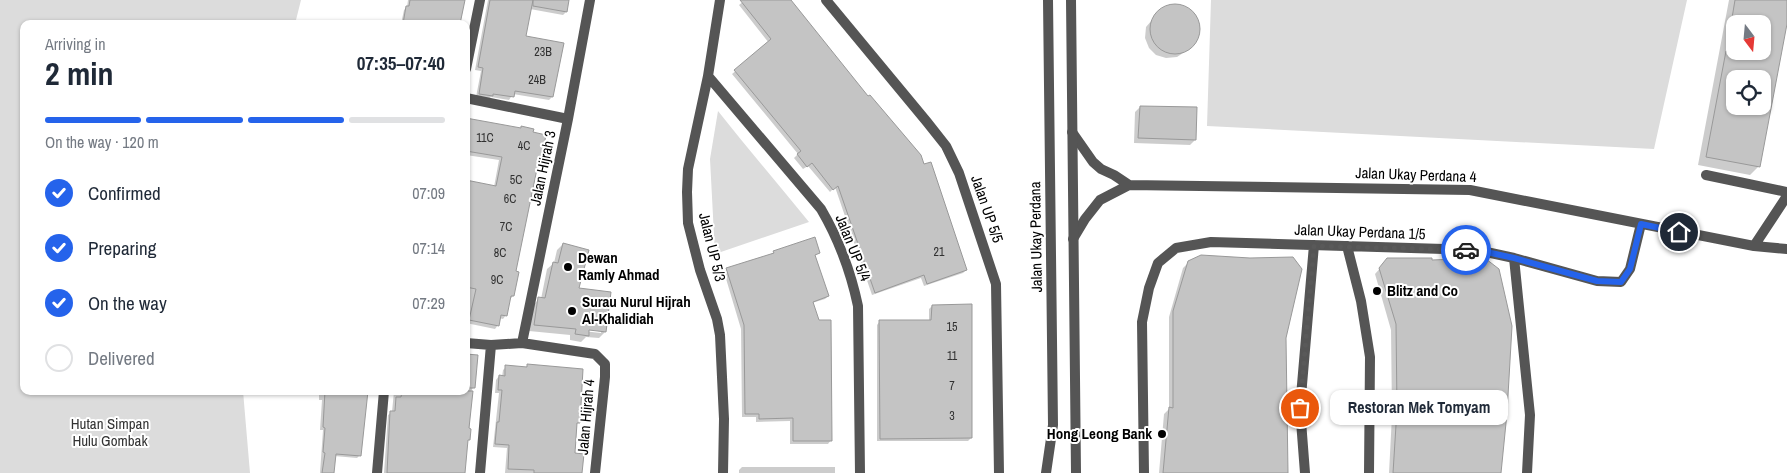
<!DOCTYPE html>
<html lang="en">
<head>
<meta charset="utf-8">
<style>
	:root { --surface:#fff; --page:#f6f6f7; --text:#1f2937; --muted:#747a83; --line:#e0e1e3; --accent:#2563eb }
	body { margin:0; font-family:"Archivo Narrow",sans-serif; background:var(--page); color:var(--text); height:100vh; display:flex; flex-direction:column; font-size:19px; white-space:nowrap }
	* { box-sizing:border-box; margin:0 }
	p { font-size:16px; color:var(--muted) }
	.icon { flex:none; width:28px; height:28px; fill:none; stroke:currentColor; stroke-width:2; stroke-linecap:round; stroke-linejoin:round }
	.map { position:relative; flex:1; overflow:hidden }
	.side { position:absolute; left:20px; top:20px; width:450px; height:375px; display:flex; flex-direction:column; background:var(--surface); border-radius:10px; box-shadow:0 1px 4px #0004 }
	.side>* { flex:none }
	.needle { width:32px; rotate:164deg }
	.controls { position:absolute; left:1726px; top:15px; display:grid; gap:10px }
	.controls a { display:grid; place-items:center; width:45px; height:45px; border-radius:10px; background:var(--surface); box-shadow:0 1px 4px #0004; font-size:25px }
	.pin { position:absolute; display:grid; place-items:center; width:42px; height:42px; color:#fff; margin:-21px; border:2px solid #fff; border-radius:50%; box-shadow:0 1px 5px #0007 }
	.courier { position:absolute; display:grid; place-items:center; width:50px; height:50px; margin:-25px; border:4px solid #2563eb; border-radius:50%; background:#fff; color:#222; box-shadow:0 1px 6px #0007 }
	.bubble { position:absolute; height:35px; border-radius:10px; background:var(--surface); box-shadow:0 1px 4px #0004; font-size:16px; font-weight:800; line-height:35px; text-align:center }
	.overview em { font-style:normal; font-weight:800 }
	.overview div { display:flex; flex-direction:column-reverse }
	.overview { display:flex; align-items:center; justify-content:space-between; height:85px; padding:0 25px }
	h1 { font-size:32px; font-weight:800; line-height:38px }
	.bar { display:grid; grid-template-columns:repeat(4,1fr); gap:8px 5px; align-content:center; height:60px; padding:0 25px }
	.bar i { height:6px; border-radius:4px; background:var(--line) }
	.bar .active { background:var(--accent) }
	.bar p { grid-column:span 4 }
	ol { padding:0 25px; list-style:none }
	li { display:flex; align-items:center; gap:15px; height:55px }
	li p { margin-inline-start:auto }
	li .icon { padding:5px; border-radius:50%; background:var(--accent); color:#fff; stroke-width:4 }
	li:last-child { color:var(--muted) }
	li i { width:28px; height:28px; border:2px solid var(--line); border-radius:50% }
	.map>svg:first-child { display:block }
</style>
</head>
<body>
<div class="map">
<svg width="1787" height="473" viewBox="0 0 1787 473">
	<rect width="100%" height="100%" fill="#fff"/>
	<path fill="#dcdcdc" d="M 0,0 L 301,0 L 295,24 L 24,24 L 24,391 L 243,391 L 250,473 L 0,473 Z
		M 1211,0 L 1687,0 L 1654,149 L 1207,126 Z
		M 718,111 C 748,149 779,185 809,222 L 715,254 L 710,159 Z"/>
	<path fill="#0003" fill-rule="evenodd" d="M 408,0 L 464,0 L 460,24 L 401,24 L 404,10 L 407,7 Z
		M 488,0 L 568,0 L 566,12 L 563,15 L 530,9 L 525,37 L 563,44 L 552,97 L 549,100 L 513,94 L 509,100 L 491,97 L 488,99 L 476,97 L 481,71 L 475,70 Z
		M 745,0 L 790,0 L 966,270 L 963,273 L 924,286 L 921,278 L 872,295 L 835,187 L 830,192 L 808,166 L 803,169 L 794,158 L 798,154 L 732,74 L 769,43 L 739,5 Z
		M 1729,0 L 1787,0 L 1787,17 L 1759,166 L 1750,175 L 1698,165 ZM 1735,24 L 1762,24 L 1762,51 L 1735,51 ZM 1735,79 L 1762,79 L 1762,106 L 1735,106 Z
		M 1177,6 L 1187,9 L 1195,16 L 1198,26 L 1197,37 L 1186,51 L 1177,57 L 1166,58 L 1156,55 L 1149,48 L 1145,38 L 1146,27 L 1158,13 L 1166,7 Z
		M 1140,107 L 1195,140 L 1190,145 L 1134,143 L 1135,112 Z
		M 466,120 L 520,129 L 522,127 L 539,164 L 536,167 L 514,272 L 513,296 L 510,299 L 506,315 L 503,319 L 499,318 L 498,325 L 495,329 L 466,323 L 466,181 L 494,187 L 499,160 L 466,155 Z
		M 563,244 L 578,289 L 605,332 L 599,338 L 586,337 L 581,342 L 570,340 L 570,335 L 529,331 L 533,305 L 539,299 L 541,299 L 547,269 L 554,263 L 557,250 ZM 583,329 L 601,330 L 601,333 L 583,331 Z
		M 774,252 L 819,252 L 814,256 L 828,296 L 825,299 L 812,303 L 831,440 L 828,444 L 790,444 L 790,421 L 756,422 L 756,417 L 742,417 L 741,329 L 724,272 L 727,269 L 770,255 Z
		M 1189,262 L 1285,338 L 1287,473 L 1159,473 L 1164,414 L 1169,409 L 1169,317 L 1183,268 Z
		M 1383,265 L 1500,473 L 1389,473 L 1392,415 L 1391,330 L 1375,274 Z
		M 932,306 L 971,438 L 968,441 L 877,441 L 877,325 L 880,321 L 929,321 L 929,309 Z
		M 466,355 L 474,387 L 472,389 L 470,408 L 469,439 L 466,442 L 463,473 L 384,473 L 388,415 L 392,412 L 394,391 L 466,391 Z
		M 528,365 L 578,422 L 576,425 L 573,454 L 581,473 L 505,473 L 507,448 L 493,447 L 499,393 L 495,393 L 496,380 L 499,376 L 502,377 L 503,370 L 506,367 L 525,368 Z
		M 319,391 L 366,391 L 360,455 L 357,458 L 334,456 L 332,473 L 320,473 L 323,430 L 320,430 L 322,400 L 319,400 Z
		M 742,467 L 835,467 L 835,473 L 739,473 L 739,470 Z"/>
	<path fill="#c4c4c4" stroke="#999" fill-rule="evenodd" d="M 410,0 L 465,0 L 460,24 L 403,24 L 406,6 L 409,6 Z
		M 490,0 L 533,0 L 526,36 L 564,43 L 553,97 L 515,91 L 514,97 L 493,94 L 493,96 L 479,94 L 483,68 L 478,67 Z
		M 533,0 L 569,0 L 567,12 L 533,6 Z
		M 740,0 L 791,0 L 868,96 L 870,95 L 921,155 L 924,164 L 931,162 L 967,270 L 927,284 L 924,275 L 875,293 L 838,186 L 833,190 L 812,163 L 807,167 L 797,154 L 801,151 L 734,70 L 771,39 Z
		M 1735,0 L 1787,0 L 1787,24 L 1760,167 L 1706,157 L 1726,51 L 1762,51 L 1762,24 L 1731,24 ZM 1735,79 L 1762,79 L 1762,106 L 1735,106 Z
		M1150 29a25 25 0 1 1 50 0a25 25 0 1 1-50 0Z
		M 1140,106 L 1197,107 L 1196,140 L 1138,138 Z
		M 466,118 L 521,128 L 521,126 L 534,129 L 533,132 L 546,135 L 540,165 L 538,164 L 516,271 L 519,272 L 514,296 L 511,296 L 507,316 L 501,315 L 499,326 L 469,320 L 476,289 L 466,287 L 466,180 L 496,186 L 502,157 L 466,151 Z
		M 815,237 L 820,253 L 815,255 L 829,296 L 813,302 L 819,320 L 831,320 L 832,441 L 793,441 L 793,418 L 759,419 L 759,414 L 745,414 L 744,325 L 726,268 L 774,253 L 773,251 Z
		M 563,243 L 589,250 L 579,288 L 611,292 L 606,332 L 589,330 L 589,336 L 575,334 L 576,329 L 534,325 L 538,297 L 545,298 L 553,262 L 558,263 Z
		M 1201,255 L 1250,258 L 1293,257 L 1302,269 L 1286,338 L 1288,473 L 1163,473 L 1169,407 L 1173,408 L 1173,311 L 1188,261 Z
		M 1387,258 L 1432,258 L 1432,260 L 1481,258 L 1486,259 L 1499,269 L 1512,326 L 1507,413 L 1501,473 L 1393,473 L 1397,409 L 1396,324 L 1379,268 Z
		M 972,304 L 972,438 L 880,439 L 879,320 L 931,320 L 932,305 Z
		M 466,354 L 478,355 L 475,388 L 466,388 Z
		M 527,364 L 583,369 L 580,423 L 577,423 L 575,453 L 584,454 L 582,473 L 534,473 L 534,470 L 508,469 L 509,445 L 495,444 L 497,422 L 499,422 L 502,390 L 498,390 L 499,375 L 505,376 L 505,365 L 527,367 Z
		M 325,391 L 368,391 L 361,456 L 336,454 L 334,473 L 322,473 L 325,453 L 323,452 L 325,428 L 323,427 Z
		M 402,391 L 473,391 L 469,428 L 471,429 L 470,440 L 468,440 L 465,473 L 387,473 L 390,411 L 395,411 L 396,397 L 401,397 Z"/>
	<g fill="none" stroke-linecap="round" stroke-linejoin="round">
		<path stroke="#555" stroke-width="10" d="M 720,0 L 708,76 L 688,169 L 687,192 L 688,223 L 700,270 L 717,319 L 720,335 L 724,419 L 723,473
			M 826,0 L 927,122 L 946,146 L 959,173 L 996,284 L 999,473
			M 466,69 L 480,0
			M 708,76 L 821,209 C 838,238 851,273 858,306 L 860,473
			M 466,98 L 568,119
			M 1072,132 L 1093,162 L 1101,169 L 1114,175 L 1129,185
			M 1706,175 L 1787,192
			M 1073,239 L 1085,219 L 1100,200 L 1129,185 L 1470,190 L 1754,246 L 1787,249
			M 1347,246 L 1361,301 L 1370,357 L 1369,473
			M 1754,246 L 1787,196
			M 1514,258 L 1530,415 L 1527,473
			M 466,343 L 491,345 L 522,343 L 595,354 L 605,364 L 605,377 L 595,473
			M 522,343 L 568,119 L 590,0
			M 377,473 L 384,391
			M 480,473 L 491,345
			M 1144,473 L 1142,322 L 1149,288 L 1158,263 L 1176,248 L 1211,242 L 1477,250 L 1514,258 L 1597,281 L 1621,282 L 1630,269 L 1641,224
			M 1305,473 L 1300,408 L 1314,245"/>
		<path stroke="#555" stroke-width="10" d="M 1071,0 L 1076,473
			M 1046,473 L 1053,425 L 1048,0"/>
	</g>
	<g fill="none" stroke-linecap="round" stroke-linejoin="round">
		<path stroke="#595959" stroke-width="5" stroke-dasharray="0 9" d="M 1300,408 L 1314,246 L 1466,250"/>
		<path stroke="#2563eb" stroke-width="6" d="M 1466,250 L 1477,250 L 1514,258 L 1597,281 L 1621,282 L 1630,269 L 1641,224 L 1679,232"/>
	</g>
	<g fill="#000" stroke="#fff" stroke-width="2">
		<circle cx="568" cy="267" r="5"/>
		<circle cx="1377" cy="291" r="5"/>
		<circle cx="572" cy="311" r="5"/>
		<circle cx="1162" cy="434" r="5"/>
	</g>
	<g text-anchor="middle" stroke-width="4" stroke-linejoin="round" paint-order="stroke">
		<g font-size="12" fill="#313131">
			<text x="543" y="56">23B</text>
			<text x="537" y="84">24B</text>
			<text x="485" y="142">11C</text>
			<text x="524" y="150">4C</text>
			<text x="516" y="184">5C</text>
			<text x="510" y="203">6C</text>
			<text x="506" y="231">7C</text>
			<text x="939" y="256">21</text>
			<text x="500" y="257">8C</text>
			<text x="497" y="284">9C</text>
			<text x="952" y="331">15</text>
			<text x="952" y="360">11</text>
			<text x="952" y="390">7</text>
			<text x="952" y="420">3</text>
		</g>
		<g font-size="15" fill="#000" stroke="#fff">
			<text transform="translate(543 168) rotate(-78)" y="5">Jalan Hijrah 3</text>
			<text transform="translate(1416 175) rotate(2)" y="5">Jalan Ukay Perdana 4</text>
			<text transform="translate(987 209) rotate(71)" y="5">Jalan UP 5/5</text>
			<text transform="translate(1360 232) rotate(2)" y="5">Jalan Ukay Perdana 1/5</text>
			<text transform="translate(1036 237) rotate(-91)" y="5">Jalan Ukay Perdana</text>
			<text transform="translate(712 247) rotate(76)" y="5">Jalan UP 5/3</text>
			<text transform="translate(853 248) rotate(68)" y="5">Jalan UP 5/4</text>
			<text transform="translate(586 417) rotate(-85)" y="5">Jalan Hijrah 4</text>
		</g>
		<g font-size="15" font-weight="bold" fill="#000" stroke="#fff" text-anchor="start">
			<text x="578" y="263">Dewan<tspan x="578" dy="17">Ramly Ahmad</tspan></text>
			<text x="1387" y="296">Blitz and Co</text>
			<text x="582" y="307">Surau Nurul Hijrah<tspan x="582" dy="17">Al-Khalidiah</tspan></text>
			<text x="1152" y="439" text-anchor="end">Hong Leong Bank</text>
		</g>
		<g font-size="15" fill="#333" stroke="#fff">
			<text x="110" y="429">Hutan Simpan<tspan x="110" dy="17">Hulu Gombak</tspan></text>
		</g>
	</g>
</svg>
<div class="controls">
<a><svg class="needle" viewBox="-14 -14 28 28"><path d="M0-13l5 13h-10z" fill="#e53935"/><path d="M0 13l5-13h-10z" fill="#747a83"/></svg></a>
<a><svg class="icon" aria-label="locate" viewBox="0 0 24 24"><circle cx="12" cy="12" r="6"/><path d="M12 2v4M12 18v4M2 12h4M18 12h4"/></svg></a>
</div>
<div class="pin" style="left:1300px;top:408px;background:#ea580c"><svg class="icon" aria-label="bag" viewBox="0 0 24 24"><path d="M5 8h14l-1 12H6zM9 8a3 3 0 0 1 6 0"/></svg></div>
<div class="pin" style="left:1679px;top:232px;background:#1f2937"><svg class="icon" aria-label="home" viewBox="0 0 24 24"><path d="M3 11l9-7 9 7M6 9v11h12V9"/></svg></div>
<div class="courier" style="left:1466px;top:250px"><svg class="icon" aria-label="car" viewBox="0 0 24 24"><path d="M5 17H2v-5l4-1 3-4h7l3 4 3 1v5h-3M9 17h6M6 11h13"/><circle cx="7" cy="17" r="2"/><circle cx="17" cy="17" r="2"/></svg></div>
<div class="bubble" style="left:1330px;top:390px;width:178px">Restoran Mek Tomyam</div>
<section class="side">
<div class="overview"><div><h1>2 min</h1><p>Arriving in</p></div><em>07:35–07:40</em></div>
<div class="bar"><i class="active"></i><i class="active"></i><i class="active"></i><i></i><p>On the way · 120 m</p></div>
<ol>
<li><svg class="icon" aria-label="check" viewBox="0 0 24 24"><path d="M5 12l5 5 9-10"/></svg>Confirmed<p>07:09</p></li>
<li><svg class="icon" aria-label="check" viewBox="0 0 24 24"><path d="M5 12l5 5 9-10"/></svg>Preparing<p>07:14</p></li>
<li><svg class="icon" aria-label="check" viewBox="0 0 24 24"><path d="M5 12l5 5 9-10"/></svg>On the way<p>07:29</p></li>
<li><i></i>Delivered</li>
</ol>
</section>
</div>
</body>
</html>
